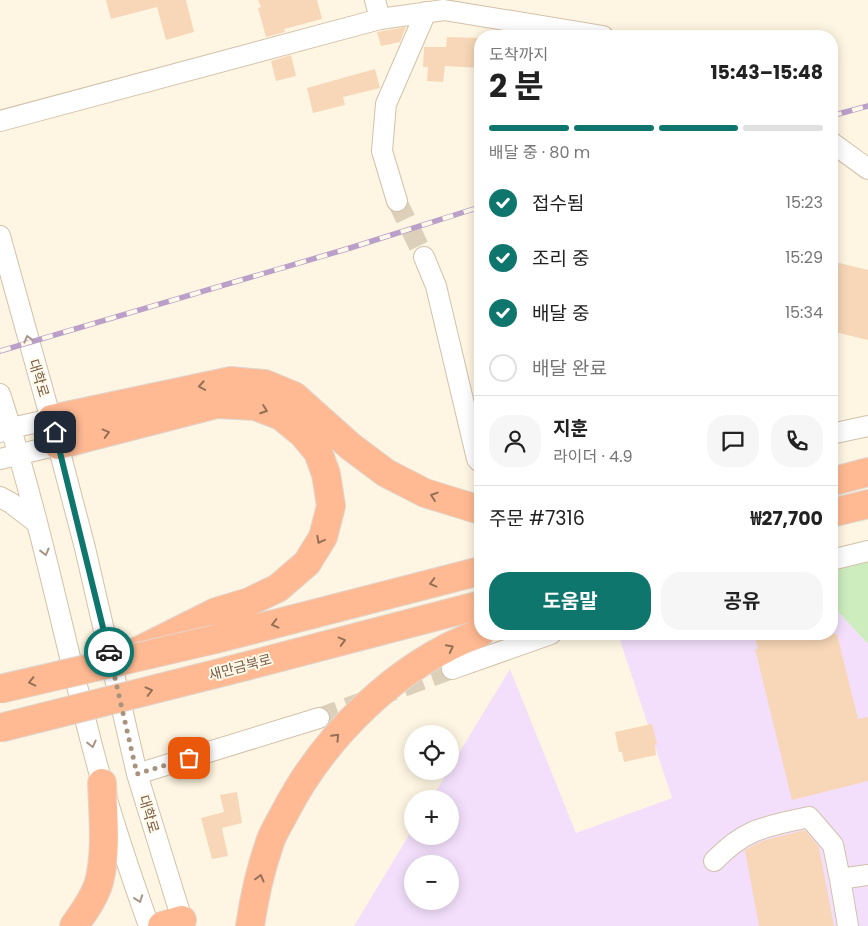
<!DOCTYPE html>
<html lang="ko">
<head>
<meta charset="utf-8">
<style>
	:root { --surface:#fff; --page:#f6f6f6; --text:#222; --muted:#767676; --line:#e0e0e0; --accent:#0f766e }
	body { margin:0; font-family:Poppins,"Noto Sans KR",sans-serif; background:var(--page); color:var(--text); height:100vh; display:flex; flex-direction:column; font-size:19px; white-space:nowrap }
	* { box-sizing:border-box; margin:0 }
	p { font-size:16px; color:var(--muted) }
	.icon { flex:none; width:28px; height:28px; fill:none; stroke:currentColor; stroke-width:2; stroke-linecap:round; stroke-linejoin:round }
	.map { position:relative; flex:1; overflow:hidden }
	.side { position:absolute; left:474px; top:30px; width:364px; height:610px; display:flex; flex-direction:column; background:var(--surface); border-radius:20px; box-shadow:0 2px 12px #0003 }
	.side>* { flex:none }
	.tools { position:absolute; left:404px; top:725px; display:grid; gap:10px }
	.tools a { display:grid; place-items:center; width:55px; height:55px; border-radius:50%; background:var(--surface); box-shadow:0 2px 12px #0003; font-size:25px }
	.pin { position:absolute; display:grid; place-items:center; width:42px; height:42px; color:#fff; margin:-21px; border-radius:10px; box-shadow:0 2px 8px #0006 }
	.courier { position:absolute; display:grid; place-items:center; width:50px; height:50px; margin:-25px; border:4px solid #0f766e; border-radius:50%; background:#fff; color:#222; box-shadow:0 1px 6px #0007 }
	.overview em { font-style:normal; font-weight:700 }
	.overview div { display:flex; flex-direction:column-reverse }
	.overview { display:flex; align-items:center; justify-content:space-between; height:85px; padding:0 15px }
	h1 { font-size:32px; font-weight:700; line-height:38px }
	.bar { display:grid; grid-template-columns:repeat(4,1fr); gap:8px 5px; align-content:center; height:60px; padding:0 15px }
	.bar i { height:6px; border-radius:4px; background:var(--line) }
	.bar .current { background:var(--accent) }
	.bar p { grid-column:span 4 }
	.line { display:flex; align-items:center; gap:12px; padding:0 15px; border-top:1px solid var(--line) }
	.line div { flex:1 }
	.round { display:grid; place-items:center; flex:none; width:52px; height:52px; border-radius:20px; background:var(--page) }
	ol { padding:0 15px; list-style:none }
	li { display:flex; align-items:center; gap:15px; height:55px }
	li p { margin-inline-start:auto }
	li .icon { padding:5px; border-radius:50%; background:var(--accent); color:#fff; stroke-width:4 }
	li:last-child { color:var(--muted) }
	li i { width:28px; height:28px; border:2px solid var(--line); border-radius:50% }
	.button { display:flex; gap:10px; margin-top:auto; padding:10px 15px }
	.button a { flex:1; height:58px; border-radius:20px; background:var(--accent); color:#fff; font-size:20px; font-weight:700; line-height:58px; text-align:center }
	.button a+a { background:var(--page); color:var(--text) }
	.map>svg:first-child { display:block }
</style>
</head>
<body>
<div class="map">
<svg width="868" height="926" viewBox="0 0 868 926">
	<rect width="100%" height="100%" fill="#fef6e2"/>
	<path fill="#f3dffb" fill-rule="evenodd" d="M 831,604 L 868,644 L 868,926 L 354,926 L 412,830 L 412,836 L 450,836 L 450,799 L 431,799 L 448,771 L 450,771 L 450,768 L 510,669 L 576,833 L 672,798 L 618,634 L 831,634 ZM 412,864 L 450,864 L 450,901 L 412,901 Z"/>
	<path fill="#cdedbf" d="M 868,562 L 868,644 L 831,604 L 831,571 Z"/>
	<path fill="#f7d7b7" d="M 106,0 L 186,0 L 194,32 L 166,40 L 157,7 L 111,19 Z
		M 258,0 L 317,0 L 322,19 L 284,29 L 285,32 L 266,37 L 258,8 L 261,7 Z
		M 406,27 L 400,42 L 381,46 L 377,32 Z
		M 447,37 L 480,38 L 480,68 L 445,66 L 443,82 L 427,81 L 428,67 L 423,67 L 424,47 L 446,47 Z
		M 291,55 L 296,76 L 276,81 L 271,61 Z
		M 375,69 L 380,88 L 343,97 L 345,105 L 313,113 L 307,88 Z
		M 831,261 L 868,270 L 868,340 L 831,331 Z
		M 754,634 L 837,634 L 858,719 L 868,717 L 868,781 L 792,800 L 755,649 L 758,649 Z
		M 652,724 L 657,744 L 655,745 L 656,755 L 624,762 L 622,752 L 619,752 L 615,732 Z
		M 237,792 L 242,823 L 222,828 L 228,856 L 212,859 L 201,818 L 224,812 L 220,795 Z
		M 805,830 L 819,847 L 834,926 L 759,926 L 745,850 L 762,841 Z"/>
	<g fill="none" stroke-linecap="round" stroke-linejoin="round">
		<path stroke="#ddd0bb" stroke-width="20" stroke-dasharray="20 10" stroke-linecap="butt" d="M 397,201 L 424,257
			M 319,718 L 452,669"/>
		<defs>
			<path id="minor" d="M 375,0 L 380,19
				M 0,121 L 380,19 L 444,10 L 603,36
				M 831,142 L 868,169
				M 397,201 L 382,151 L 386,104 L 426,12
				M 0,236 L 58,445 L 85,548 L 137,774 L 184,926
				M 424,257 L 436,286 L 477,459 L 480,462
				M 0,394 C 39,513 63,636 95,757 C 110,814 129,870 149,926
				M 0,432 L 11,428 L 52,419
				M 831,434 L 868,426
				M 0,459 L 58,445
				M 0,497 L 11,503 L 37,523
				M 831,560 L 868,551
				M 452,669 L 551,634
				M 137,774 L 319,718
				M 714,861 C 747,827 766,827 809,817 L 833,845 L 840,879 L 868,875
				M 840,879 L 848,926"/>
			<path id="highway" d="M 52,419 L 231,381 L 265,384 L 294,396 L 350,446 L 386,473 L 425,493 L 480,510
				M 58,445 L 217,404 L 255,406 L 281,416 L 303,434 L 318,452 L 326,474 L 331,506 L 323,537 L 307,563 L 278,588 L 249,602 L 216,612 L 132,654
				M 831,482 L 868,472
				M 831,513 L 868,504
				M 216,639 L 480,571
				M 227,671 L 480,605
				M 74,926 C 83,913 95,897 99,882 C 107,851 103,815 102,783
				M 162,926 L 182,920
				M 250,926 C 254,899 260,871 269,845 C 272,834 279,824 284,814 C 324,736 397,664 480,633"/>
		</defs>
		<use href="#minor" stroke="#d3c1aa" stroke-width="22"/>
		<use href="#highway" stroke="#dfd8d3" stroke-width="30"/>
		<use href="#minor" stroke="#fff" stroke-width="20"/>
		<use href="#highway" stroke="#ffba93" stroke-width="28"/>
		<defs>
			<path id="rail" d="M 831,116 L 868,106
				M 0,351 L 350,248 L 480,207"/>
		</defs>
		<use href="#rail" stroke="#ba9fc9" stroke-width="5.5"/>
		<use href="#rail" stroke="#fff9ea" stroke-width="4" stroke-dasharray="11" stroke-linecap="butt"/>
		<defs>
			<path id="highway-bridge" d="M 0,689 L 216,639
				M 0,728 L 227,671"/>
		</defs>
		<use href="#highway-bridge" stroke="#dfd8d3" stroke-width="30" stroke-linecap="butt"/>
		<use href="#highway-bridge" stroke="#ffba93" stroke-width="28"/>
	</g>
	<defs><path id="oneway-chevron" d="M-2-3.5L2.5 0L-2 3.5" fill="none" stroke-width="1.6" stroke-linecap="round" stroke-linejoin="round" transform="scale(1.25)"/></defs>
	<g stroke="#a89687">
		<use href="#oneway-chevron" transform="translate(28 339) rotate(-105)"/>
		<use href="#oneway-chevron" transform="translate(45 552) rotate(76)"/>
		<use href="#oneway-chevron" transform="translate(92 744) rotate(76)"/>
		<use href="#oneway-chevron" transform="translate(139 899) rotate(70)"/>
	</g>
	<g stroke="#947055">
		<use href="#oneway-chevron" transform="translate(202 386) rotate(170)"/>
		<use href="#oneway-chevron" transform="translate(264 410) rotate(20)"/>
		<use href="#oneway-chevron" transform="translate(106 433) rotate(-15)"/>
		<use href="#oneway-chevron" transform="translate(434 496) rotate(-161)"/>
		<use href="#oneway-chevron" transform="translate(320 540) rotate(118)"/>
		<use href="#oneway-chevron" transform="translate(433 583) rotate(166)"/>
		<use href="#oneway-chevron" transform="translate(275 624) rotate(166)"/>
		<use href="#oneway-chevron" transform="translate(342 641) rotate(-15)"/>
		<use href="#oneway-chevron" transform="translate(450 648) rotate(-27)"/>
		<use href="#oneway-chevron" transform="translate(32 682) rotate(167)"/>
		<use href="#oneway-chevron" transform="translate(149 691) rotate(-14)"/>
		<use href="#oneway-chevron" transform="translate(336 737) rotate(-47)"/>
		<use href="#oneway-chevron" transform="translate(260 878) rotate(-75)"/>
	</g>
	<g fill="none" stroke-linecap="round" stroke-linejoin="round">
		<path stroke="#a8937d" stroke-width="5" stroke-dasharray="0 9" d="M 109,652 L 137,774 L 189,758"/>
		<path stroke="#0f766e" stroke-width="6" d="M 55,432 L 109,652"/>
	</g>
	<g text-anchor="middle" stroke-width="4" stroke-linejoin="round" paint-order="stroke">
		<g font-size="14" fill="#795d46" stroke="#fff9ea">
			<text transform="translate(39 378) rotate(73)" y="5">대학로</text>
			<text transform="translate(240 667) rotate(-15)" y="5">새만금북로</text>
			<text transform="translate(149 814) rotate(73)" y="5">대학로</text>
		</g>
	</g>
</svg>
<div class="tools">
<a><svg class="icon" aria-label="locate" viewBox="0 0 24 24"><circle cx="12" cy="12" r="6"/><path d="M12 2v4M12 18v4M2 12h4M18 12h4"/></svg></a>
<a>+</a>
<a>−</a>
</div>
<div class="pin" style="left:189px;top:758px;background:#ea580c"><svg class="icon" aria-label="bag" viewBox="0 0 24 24"><path d="M5 8h14l-1 12H6zM9 8a3 3 0 0 1 6 0"/></svg></div>
<div class="pin" style="left:55px;top:432px;background:#1f2937"><svg class="icon" aria-label="home" viewBox="0 0 24 24"><path d="M3 11l9-7 9 7M6 9v11h12V9"/></svg></div>
<div class="courier" style="left:109px;top:652px"><svg class="icon" aria-label="car" viewBox="0 0 24 24"><path d="M5 17H2v-5l4-1 3-4h7l3 4 3 1v5h-3M9 17h6M6 11h13"/><circle cx="7" cy="17" r="2"/><circle cx="17" cy="17" r="2"/></svg></div>
<section class="side">
<div class="overview"><div><h1>2 분</h1><p>도착까지</p></div><em>15:43–15:48</em></div>
<div class="bar"><i class="current"></i><i class="current"></i><i class="current"></i><i></i><p>배달 중 · 80 m</p></div>
<ol>
<li><svg class="icon" aria-label="check" viewBox="0 0 24 24"><path d="M5 12l5 5 9-10"/></svg>접수됨<p>15:23</p></li>
<li><svg class="icon" aria-label="check" viewBox="0 0 24 24"><path d="M5 12l5 5 9-10"/></svg>조리 중<p>15:29</p></li>
<li><svg class="icon" aria-label="check" viewBox="0 0 24 24"><path d="M5 12l5 5 9-10"/></svg>배달 중<p>15:34</p></li>
<li><i></i>배달 완료</li>
</ol>
<div class="line" style="height:90px"><a class="round"><svg class="icon" aria-label="person" viewBox="0 0 24 24"><circle cx="12" cy="8" r="4"/><path d="M4 21q1-7 8-7t8 7"/></svg></a><div><b>지훈</b><p>라이더 · 4.9</p></div><a class="round"><svg class="icon" aria-label="chat" viewBox="0 0 24 24"><path d="M4 5h16v11H9l-5 4z"/></svg></a><a class="round"><svg class="icon" aria-label="phone" viewBox="0 0 24 24"><path d="M5 4h4l2 5-3 2q2 4 5 5l2-3 5 2v4C11 20 4 13 5 4z"/></svg></a></div>
<div class="line" style="height:65px"><div>주문 #7316</div><b>₩27,700</b></div>
<div class="button"><a>도움말</a><a>공유</a></div>
</section>
</div>
</body>
</html>
